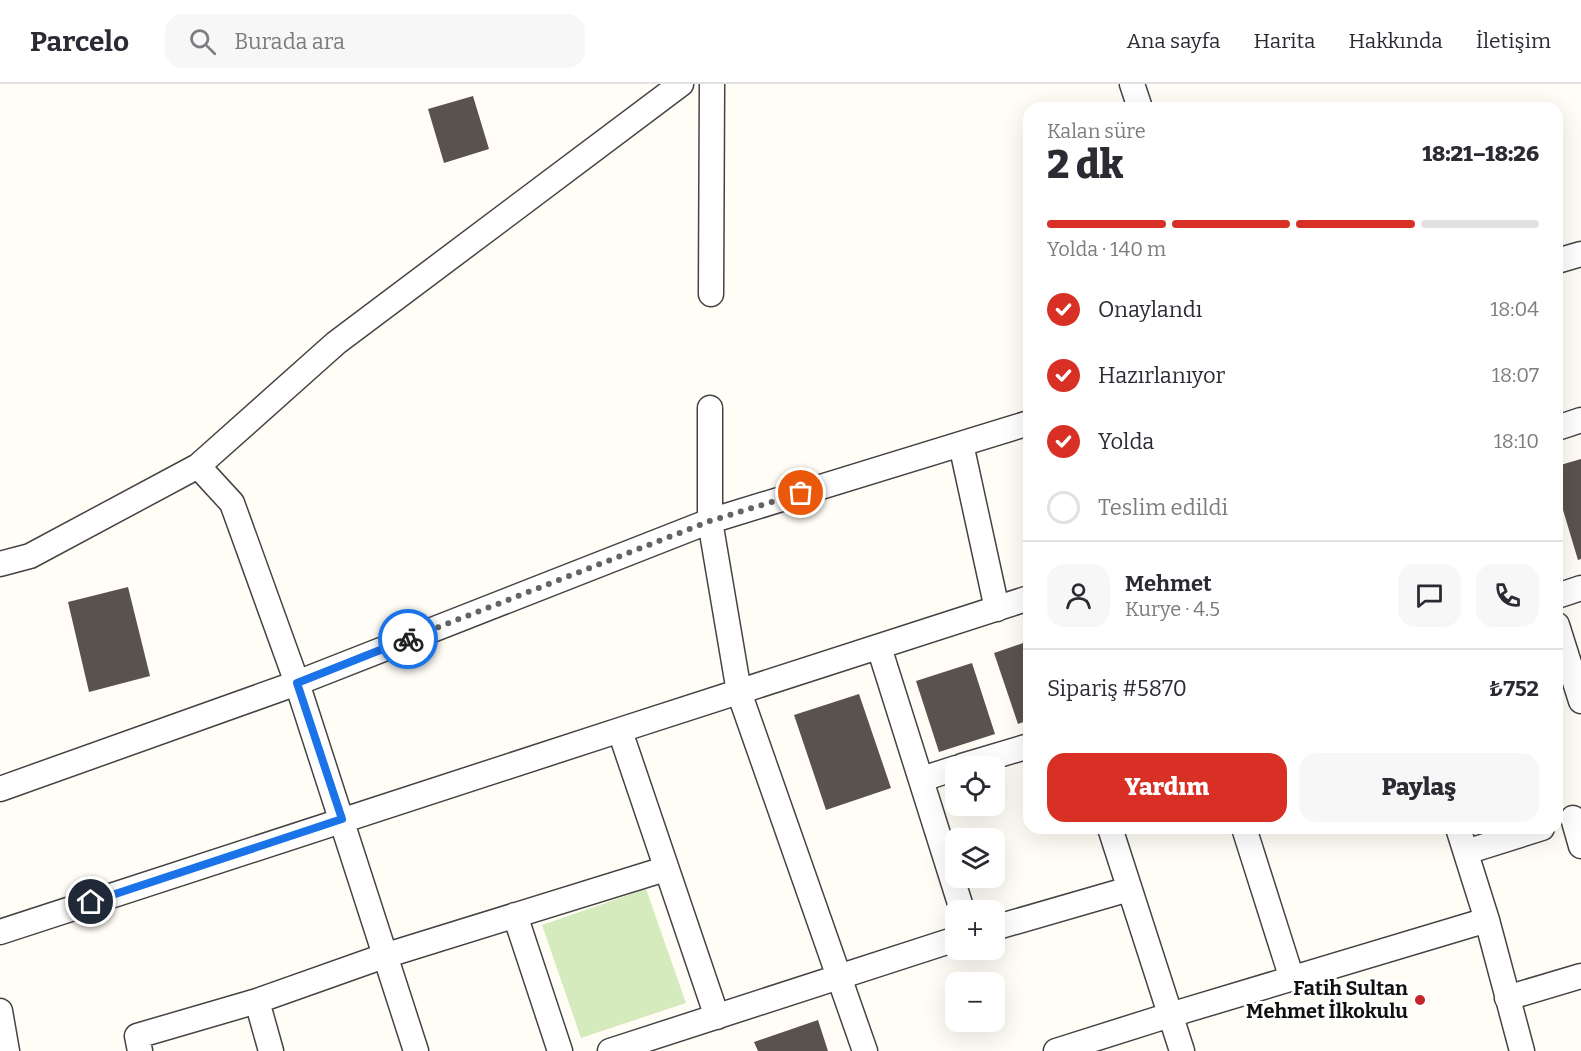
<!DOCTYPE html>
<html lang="tr">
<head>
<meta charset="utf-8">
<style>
	:root { --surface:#fff; --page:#f7f7f7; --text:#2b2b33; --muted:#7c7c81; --line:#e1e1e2; --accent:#d93025 }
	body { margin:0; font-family:Bitter,serif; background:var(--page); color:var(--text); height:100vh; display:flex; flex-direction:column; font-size:22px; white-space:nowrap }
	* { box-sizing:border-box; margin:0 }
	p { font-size:20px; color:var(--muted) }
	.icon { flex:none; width:33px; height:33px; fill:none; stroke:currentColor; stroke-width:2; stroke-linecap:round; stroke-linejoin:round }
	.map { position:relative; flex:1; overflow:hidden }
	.details { position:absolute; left:1023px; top:18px; width:540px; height:732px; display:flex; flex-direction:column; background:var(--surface); border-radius:18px; box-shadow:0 6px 24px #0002 }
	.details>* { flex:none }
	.tools { position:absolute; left:945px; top:672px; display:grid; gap:12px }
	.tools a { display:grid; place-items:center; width:60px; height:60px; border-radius:12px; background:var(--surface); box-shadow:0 6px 24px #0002; font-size:30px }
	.pin { position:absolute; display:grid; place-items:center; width:51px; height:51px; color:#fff; margin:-26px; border:3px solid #fff; border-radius:50%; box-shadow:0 2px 6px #0007 }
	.courier { position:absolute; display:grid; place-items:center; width:60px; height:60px; margin:-30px; border:4px solid #1a73e8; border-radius:50%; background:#fff; color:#222; box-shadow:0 2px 8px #0007 }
	.head em { font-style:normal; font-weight:800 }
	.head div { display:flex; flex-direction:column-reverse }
	.head { display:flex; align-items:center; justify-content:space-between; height:102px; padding:0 24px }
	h1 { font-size:39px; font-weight:800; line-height:45px }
	.bar { display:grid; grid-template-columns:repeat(4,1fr); gap:9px 6px; align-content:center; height:72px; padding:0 24px }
	.bar i { height:8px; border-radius:4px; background:var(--line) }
	.bar .selected { background:var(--accent) }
	.bar p { grid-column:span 4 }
	.line { display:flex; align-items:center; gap:15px; padding:0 24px; border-top:2px solid var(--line) }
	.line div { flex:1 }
	.round { display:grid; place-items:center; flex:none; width:63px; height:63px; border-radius:18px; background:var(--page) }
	ol { padding:0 24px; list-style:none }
	li { display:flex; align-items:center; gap:18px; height:66px }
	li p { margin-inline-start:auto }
	li .icon { padding:6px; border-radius:50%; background:var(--accent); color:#fff; stroke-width:4 }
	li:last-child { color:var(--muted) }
	li i { width:33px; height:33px; border:3px solid var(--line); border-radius:50% }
	.action { display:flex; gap:12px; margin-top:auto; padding:12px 24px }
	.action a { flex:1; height:69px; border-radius:18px; background:var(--accent); color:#fff; font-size:24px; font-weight:800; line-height:69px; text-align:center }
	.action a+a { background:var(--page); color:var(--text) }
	header { display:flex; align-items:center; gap:36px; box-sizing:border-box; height:84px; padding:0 30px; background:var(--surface); border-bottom:2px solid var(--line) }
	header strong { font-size:28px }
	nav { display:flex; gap:33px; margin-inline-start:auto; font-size:21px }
	.search { width:420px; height:54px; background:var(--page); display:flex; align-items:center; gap:15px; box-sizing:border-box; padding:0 21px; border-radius:18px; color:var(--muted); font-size:22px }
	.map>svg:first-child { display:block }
</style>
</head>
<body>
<header>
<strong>Parcelo</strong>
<div class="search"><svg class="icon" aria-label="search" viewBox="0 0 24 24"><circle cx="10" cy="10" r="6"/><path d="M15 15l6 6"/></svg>Burada ara</div>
<nav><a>Ana sayfa</a><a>Harita</a><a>Hakkında</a><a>İletişim</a></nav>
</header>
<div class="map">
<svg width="1581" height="967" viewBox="0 0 1581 967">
	<rect width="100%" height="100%" fill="#fffdf5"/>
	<path fill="#d5ebbd" d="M 646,805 L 686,919 L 581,954 L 542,841 Z"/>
	<path fill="#5a524d" d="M 473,12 L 489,65 L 444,79 L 428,25 Z
		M 1581,375 L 1581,475 L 1578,476 L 1557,406 L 1557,382 Z
		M 128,503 L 150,592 L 89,608 L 68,518 Z
		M 1029,557 L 1029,636 L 1018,640 L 994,569 Z
		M 972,579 L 995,650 L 939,668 L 916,597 Z
		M 859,610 L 891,704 L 826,726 L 794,631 Z
		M 818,936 L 828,967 L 758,967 L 754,958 Z"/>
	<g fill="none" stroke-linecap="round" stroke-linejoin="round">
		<defs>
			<path id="minor" d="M 1132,0 L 1140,24
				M 1557,177 L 1581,170
				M 711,210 L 712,0
				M 710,324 L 710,437 L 739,608 L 865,967
				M 1557,344 L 1581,336
				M 961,360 L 997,525
				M 198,382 L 232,419 L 297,599 L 416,967
				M 0,480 L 30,472 L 198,382 L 336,259 L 681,0
				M 1557,512 L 1581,504
				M 1557,541 L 1581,617
				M 879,563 L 962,826
				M 620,647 L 717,933
				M 962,682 L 1029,662
				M 922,695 L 956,684
				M 0,705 L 297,599 L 710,437 L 1029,339
				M 1573,734 L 1581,762
				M 1110,744 L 1182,967
				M 1244,744 L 1292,895
				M 1458,744 L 1487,836 L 1522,967
				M 1466,768 L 1542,744
				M 515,831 L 560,967
				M 994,844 L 1129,805
				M 0,848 C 342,735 686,625 1029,514
				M 1507,914 L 1581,892
				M 257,917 L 271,967
				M 0,927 L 7,967
				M 140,967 L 137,952 L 257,917 L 384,872 L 665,785
				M 610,967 L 956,855
				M 1056,967 L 1170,931 L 1487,836"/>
		</defs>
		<use href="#minor" stroke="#444" stroke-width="27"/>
		<use href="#minor" stroke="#fff" stroke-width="24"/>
	</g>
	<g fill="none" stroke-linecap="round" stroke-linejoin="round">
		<path stroke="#646461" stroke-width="6" stroke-dasharray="0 10.8" d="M 408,555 L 710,437 L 801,409"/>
		<path stroke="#1a73e8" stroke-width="8" d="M 91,818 L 342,735 L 297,599 L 408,555"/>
	</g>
	<circle fill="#c4262e" stroke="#fff" stroke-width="2" cx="1420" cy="916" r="6"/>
	<g text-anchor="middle" stroke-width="6" stroke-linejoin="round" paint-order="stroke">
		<g font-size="20" font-weight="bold" fill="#111" stroke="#fff" text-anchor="end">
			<text x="1408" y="911">Fatih Sultan<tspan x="1408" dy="23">Mehmet İlkokulu</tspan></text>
		</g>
	</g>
</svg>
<div class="tools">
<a><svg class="icon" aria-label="locate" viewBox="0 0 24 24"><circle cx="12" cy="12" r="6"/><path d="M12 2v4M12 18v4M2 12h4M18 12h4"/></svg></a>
<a><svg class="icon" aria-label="layers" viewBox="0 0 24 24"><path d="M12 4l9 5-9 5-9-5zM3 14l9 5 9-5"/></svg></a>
<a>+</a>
<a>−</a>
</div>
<div class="pin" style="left:801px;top:409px;background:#ea580c"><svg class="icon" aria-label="bag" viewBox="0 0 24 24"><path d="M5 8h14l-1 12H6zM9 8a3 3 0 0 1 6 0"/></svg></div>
<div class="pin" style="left:91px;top:818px;background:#1f2937"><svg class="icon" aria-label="home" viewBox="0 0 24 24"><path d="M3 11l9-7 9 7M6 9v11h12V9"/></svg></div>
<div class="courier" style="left:408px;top:555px"><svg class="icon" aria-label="bike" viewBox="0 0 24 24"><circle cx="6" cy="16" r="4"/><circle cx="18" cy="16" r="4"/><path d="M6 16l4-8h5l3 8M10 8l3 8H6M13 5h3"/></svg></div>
<section class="details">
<div class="head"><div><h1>2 dk</h1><p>Kalan süre</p></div><em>18:21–18:26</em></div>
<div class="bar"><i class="selected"></i><i class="selected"></i><i class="selected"></i><i></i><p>Yolda · 140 m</p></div>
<ol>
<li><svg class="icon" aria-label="check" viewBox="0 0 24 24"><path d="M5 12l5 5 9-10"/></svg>Onaylandı<p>18:04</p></li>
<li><svg class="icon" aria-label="check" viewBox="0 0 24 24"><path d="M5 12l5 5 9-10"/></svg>Hazırlanıyor<p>18:07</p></li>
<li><svg class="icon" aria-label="check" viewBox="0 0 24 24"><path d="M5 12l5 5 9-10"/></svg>Yolda<p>18:10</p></li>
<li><i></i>Teslim edildi</li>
</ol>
<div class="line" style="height:108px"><a class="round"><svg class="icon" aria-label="person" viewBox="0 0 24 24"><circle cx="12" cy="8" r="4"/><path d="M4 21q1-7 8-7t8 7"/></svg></a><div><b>Mehmet</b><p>Kurye · 4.5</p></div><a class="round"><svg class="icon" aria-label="chat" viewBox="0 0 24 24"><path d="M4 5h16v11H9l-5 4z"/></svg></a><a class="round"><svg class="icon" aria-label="phone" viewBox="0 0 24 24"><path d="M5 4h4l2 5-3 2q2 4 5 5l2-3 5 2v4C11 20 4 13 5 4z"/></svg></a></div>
<div class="line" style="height:78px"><div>Sipariş #5870</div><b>₺752</b></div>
<div class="action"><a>Yardım</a><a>Paylaş</a></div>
</section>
</div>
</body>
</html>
